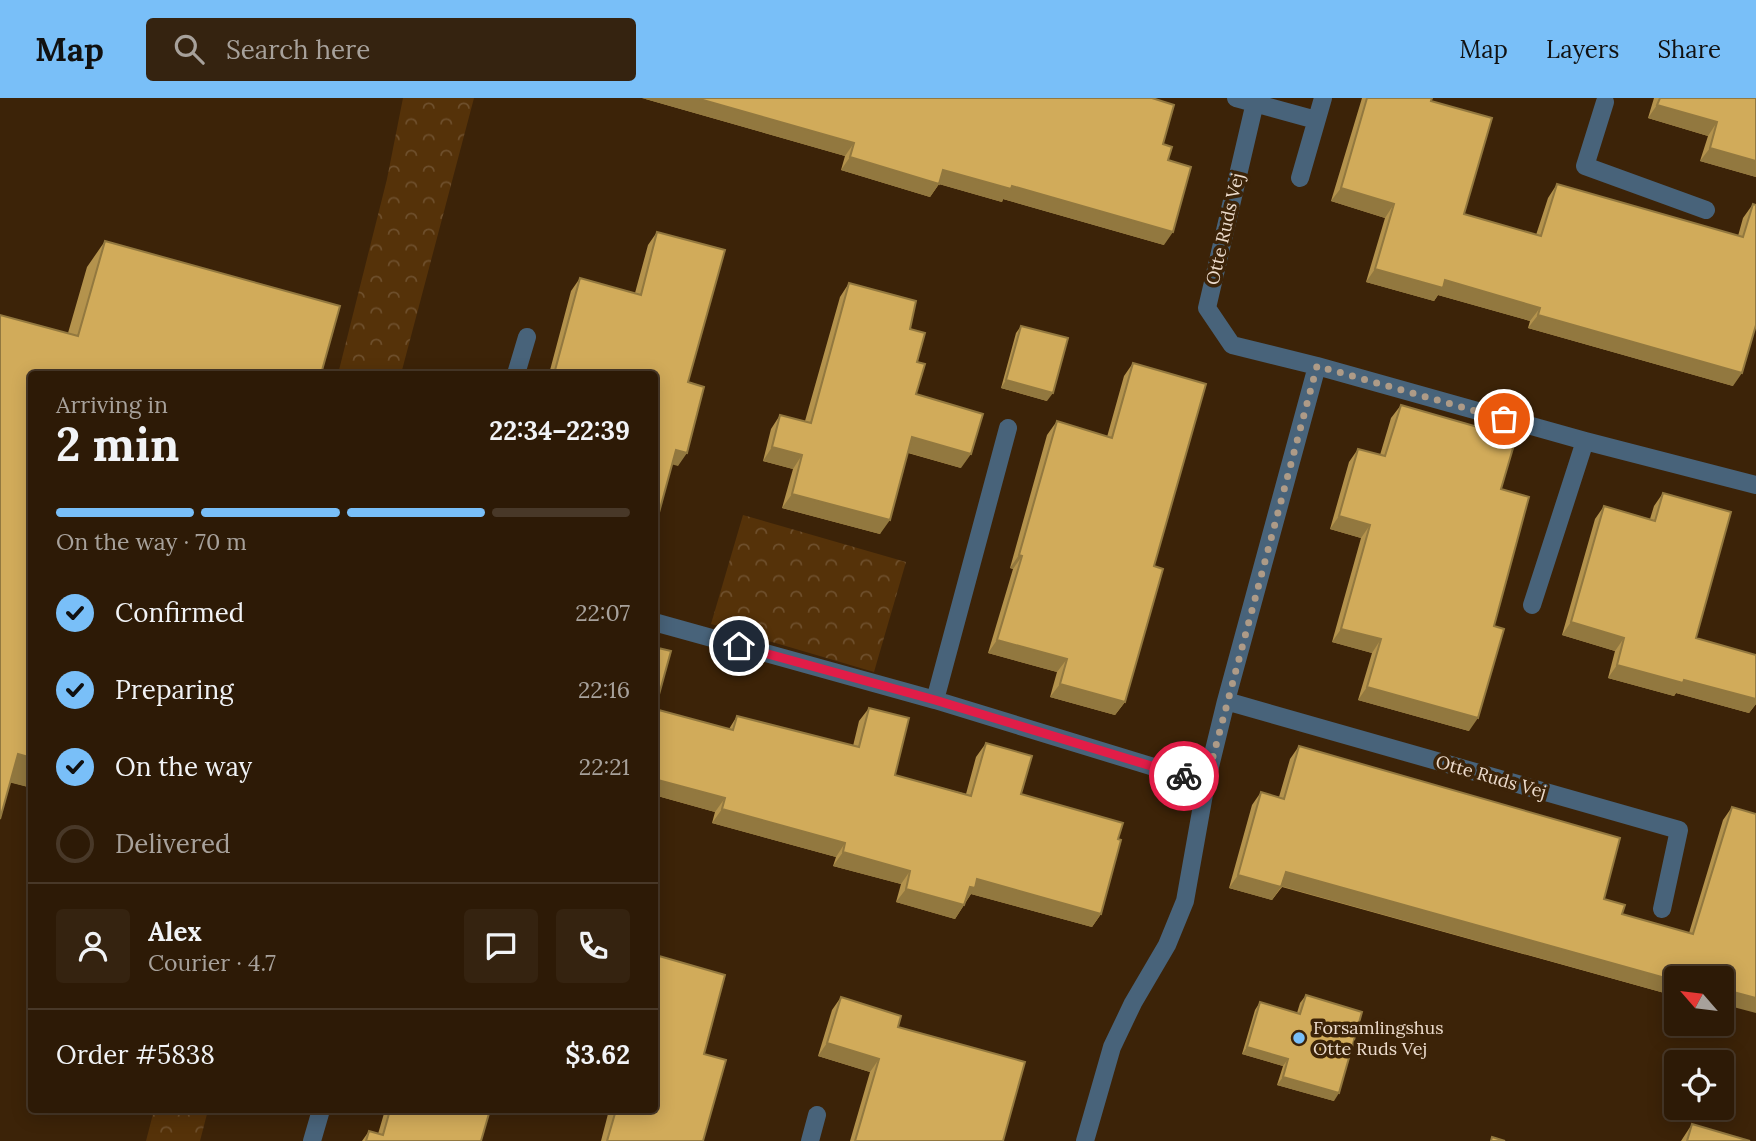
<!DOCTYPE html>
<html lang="en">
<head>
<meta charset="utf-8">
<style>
	:root { --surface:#2d1a06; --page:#352310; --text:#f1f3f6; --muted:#a7a19b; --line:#483828; --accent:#79bff8 }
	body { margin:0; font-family:Lora,serif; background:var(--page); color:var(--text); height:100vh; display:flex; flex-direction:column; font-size:26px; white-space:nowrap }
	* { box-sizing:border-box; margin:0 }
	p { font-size:23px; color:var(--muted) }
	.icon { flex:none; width:38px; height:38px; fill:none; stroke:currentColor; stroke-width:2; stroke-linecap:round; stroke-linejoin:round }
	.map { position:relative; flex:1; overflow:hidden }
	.side { position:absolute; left:28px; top:273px; width:630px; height:742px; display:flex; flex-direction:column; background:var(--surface); border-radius:7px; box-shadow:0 4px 18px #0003,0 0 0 2px var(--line) }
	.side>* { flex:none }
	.needle { width:46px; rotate:298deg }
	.fabs { position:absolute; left:1664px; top:868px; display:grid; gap:14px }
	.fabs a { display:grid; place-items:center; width:70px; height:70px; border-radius:7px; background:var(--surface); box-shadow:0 4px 18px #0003,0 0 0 2px var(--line); font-size:35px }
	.pin { position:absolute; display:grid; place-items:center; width:60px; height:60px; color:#fff; margin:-30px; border:4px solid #fff; border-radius:50%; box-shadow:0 2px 7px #0007 }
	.courier { position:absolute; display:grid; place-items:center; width:70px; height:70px; margin:-35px; border:5px solid #e11d48; border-radius:50%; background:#fff; color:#222; box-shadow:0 2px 9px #0007 }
	.summary em { font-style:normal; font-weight:800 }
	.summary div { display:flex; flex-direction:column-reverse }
	.summary { display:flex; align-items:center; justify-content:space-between; height:119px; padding:0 28px }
	h1 { font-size:46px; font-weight:800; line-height:52px }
	.bar { display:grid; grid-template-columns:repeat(4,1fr); gap:10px 7px; align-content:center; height:84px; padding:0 28px }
	.bar i { height:9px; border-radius:5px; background:var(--line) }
	.bar .selected { background:var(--accent) }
	.bar p { grid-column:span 4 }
	.line { display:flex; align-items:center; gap:18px; padding:0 28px; border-top:2px solid var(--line) }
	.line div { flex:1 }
	.round { display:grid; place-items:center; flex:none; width:74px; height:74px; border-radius:7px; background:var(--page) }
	ol { padding:0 28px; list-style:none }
	li { display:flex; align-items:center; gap:21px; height:77px }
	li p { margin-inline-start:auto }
	li .icon { padding:7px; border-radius:50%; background:var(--accent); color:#111; stroke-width:4 }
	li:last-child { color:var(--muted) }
	li i { width:38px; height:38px; border:4px solid var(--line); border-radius:50% }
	header { display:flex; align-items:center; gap:42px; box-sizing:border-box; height:98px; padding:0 35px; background:var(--accent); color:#111 }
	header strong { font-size:33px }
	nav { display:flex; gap:38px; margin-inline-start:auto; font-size:24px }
	.search { width:490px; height:63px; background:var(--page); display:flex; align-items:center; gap:18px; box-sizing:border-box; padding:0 24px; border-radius:7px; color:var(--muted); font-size:26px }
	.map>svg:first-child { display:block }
</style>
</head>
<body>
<header>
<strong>Map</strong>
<div class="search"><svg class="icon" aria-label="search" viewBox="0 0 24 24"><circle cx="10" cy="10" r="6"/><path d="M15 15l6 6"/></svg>Search here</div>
<nav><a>Map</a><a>Layers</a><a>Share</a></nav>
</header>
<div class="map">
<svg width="1756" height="1043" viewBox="0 0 1756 1043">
	<defs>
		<pattern id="forest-crowns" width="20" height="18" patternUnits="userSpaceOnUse" patternTransform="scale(1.75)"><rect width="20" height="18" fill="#553209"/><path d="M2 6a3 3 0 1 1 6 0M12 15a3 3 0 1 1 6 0" fill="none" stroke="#6e4f2c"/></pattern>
	</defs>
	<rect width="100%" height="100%" fill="#3c2308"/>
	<path fill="url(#forest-crowns)" d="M 403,0 L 474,0 L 401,276 L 338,276 L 387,81 Z
		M 743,417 L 906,464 L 874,574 L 711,526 Z
		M 154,1012 L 208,1012 L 200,1043 L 146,1043 Z"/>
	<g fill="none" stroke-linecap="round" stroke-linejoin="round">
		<path stroke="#48637a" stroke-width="18" d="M 1236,0 L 1316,22
			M 1605,4 L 1585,68 L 1706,112
			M 1300,80 L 1323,0
			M 1317,268 L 1585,343 L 1756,387
			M 516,276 L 527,239
			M 1532,507 L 1585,343
			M 654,524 L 935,602 L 1206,685
			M 935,602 L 1008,330
			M 1226,603 L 1679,732 L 1662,811
			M 312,1043 L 321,1012
			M 810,1043 L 817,1017
			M 1085,1043 L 1112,949 L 1133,905 L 1167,847 L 1185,803 L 1206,685 L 1226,603 L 1317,268 L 1232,247 L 1207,210 L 1256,0"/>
	</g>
	<path fill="#b4934d" d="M 642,0 L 1163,46 L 1168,62 L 1164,147 L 1003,101 L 1002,104 L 939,86 L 930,99 L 841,72 L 845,58 Z
		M 1362,0 L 1432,0 L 1431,3 L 1464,116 L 1536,137 L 1548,100 L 1557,86 L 1738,138 L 1743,120 L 1753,106 L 1733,288 L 1528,230 L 1530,223 L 1438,197 L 1434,203 L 1366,184 L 1385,120 L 1331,103 Z
		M 1654,0 L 1756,0 L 1756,79 L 1700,63 L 1708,38 L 1648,20 Z
		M 657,134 L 688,284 L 678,368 L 654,276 L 549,276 L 571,193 L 580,180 L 635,195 L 648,147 Z
		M 105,143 L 340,208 L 321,276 L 32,276 L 32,690 L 10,684 L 0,721 L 0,217 L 68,235 L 87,169 Z
		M 849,185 L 910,231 L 917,264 L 916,296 L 961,370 L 908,355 L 880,436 L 782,410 L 793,371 L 763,363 L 771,331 L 780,317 L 805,323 L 840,199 Z
		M 1021,228 L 1047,303 L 1001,290 L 1016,235 Z
		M 1133,265 L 1154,468 L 1125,604 L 1115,617 L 1050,599 L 1057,574 L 988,555 L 1013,471 L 1010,470 L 1047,337 L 1057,323 L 1107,339 L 1124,278 Z
		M 1401,307 L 1501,391 L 1494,528 L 1469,633 L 1358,602 L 1372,555 L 1332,544 L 1361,440 L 1330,431 L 1349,364 L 1358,351 L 1380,357 L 1391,320 Z
		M 1663,395 L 1696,540 L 1756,557 L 1756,606 L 1749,615 L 1676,595 L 1674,598 L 1608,580 L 1615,553 L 1562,537 L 1595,421 L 1604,408 L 1650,421 L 1654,408 Z
		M 654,549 L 655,611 L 729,631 L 737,618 L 853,648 L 859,623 L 869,610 L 895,677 L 966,696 L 976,659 L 986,645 L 1021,696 L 1118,741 L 1101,816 L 1092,829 L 971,796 L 955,821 L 896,804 L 901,786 L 833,768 L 836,759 L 712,725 L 715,714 L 654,697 Z
		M 1299,648 L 1604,801 L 1622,816 L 1689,835 L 1723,722 L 1732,709 L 1756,716 L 1676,880 L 1676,894 L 1670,892 L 1668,896 L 1282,789 L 1272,802 L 1229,790 L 1252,707 L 1261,694 L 1279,699 L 1290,661 Z
		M 659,858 L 704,956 L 703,1043 L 601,1043 L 609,1012 L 654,1012 L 654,864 Z
		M 1306,897 L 1334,1003 L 1277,987 L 1283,968 L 1242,956 L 1255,912 L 1260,904 L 1297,915 L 1300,905 Z
		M 841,899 L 898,929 L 1003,1043 L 850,1043 L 870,974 L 818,958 L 832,912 Z
		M 385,1012 L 490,1012 L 481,1043 L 362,1043 L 369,1033 L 378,1036 Z
		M 1692,1026 L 1750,1043 L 1681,1043 Z"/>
	<path fill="#92783f" d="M 642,0 L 696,0 L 854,45 L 845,58 Z
		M 1657,7 L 1717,24 L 1708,38 L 1648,20 Z
		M 1710,50 L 1756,63 L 1756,79 L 1700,63 Z
		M 850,59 L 943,72 L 1012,88 L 1173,134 L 1164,147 L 1003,101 L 1002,104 L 939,86 L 930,99 L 841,72 Z
		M 1341,90 L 1394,106 L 1385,120 L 1331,103 Z
		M 1375,171 L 1445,182 L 1540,210 L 1530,223 L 1438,197 L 1434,203 L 1366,184 Z
		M 1538,217 L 1742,275 L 1733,288 L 1528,230 Z
		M 1006,282 L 1053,295 L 1047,303 L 1001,290 Z
		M 912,339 L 971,356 L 961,370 L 902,353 Z
		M 772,349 L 802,357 L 793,371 L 763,363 Z
		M 676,352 L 687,355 L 678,368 L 667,365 Z
		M 792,396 L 890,422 L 880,436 L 782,410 Z
		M 1339,418 L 1370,427 L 1361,440 L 1330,431 Z
		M 1019,457 L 1022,458 L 1013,471 L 1010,470 Z
		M 1571,524 L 1624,540 L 1615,553 L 1562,537 Z
		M 1341,531 L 1381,541 L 1372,555 L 1332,544 Z
		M 997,542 L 1067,561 L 1057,574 L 988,555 Z
		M 1617,567 L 1684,582 L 1756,601 L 1756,606 L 1749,615 L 1676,595 L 1674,598 L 1608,580 Z
		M 1060,586 L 1125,604 L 1115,617 L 1050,599 Z
		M 1367,589 L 1478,620 L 1469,633 L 1358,602 Z
		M 18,656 L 32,660 L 32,690 L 0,682 Z
		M 654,681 L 725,700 L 715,714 L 654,697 Z
		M 722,711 L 845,745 L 836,759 L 712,725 Z
		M 843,754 L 910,773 L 901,786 L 833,768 Z
		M 1286,774 L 1676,880 L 1676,894 L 1670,892 L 1668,896 L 1277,787 Z
		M 1238,777 L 1281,789 L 1272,802 L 1229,790 Z
		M 977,781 L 1101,816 L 1092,829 L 971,796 L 966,803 L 970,789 Z
		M 906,791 L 964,807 L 955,821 L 896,804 Z
		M 1722,891 L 1756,900 L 1756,915 L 1722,906 Z
		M 827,945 L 879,961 L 870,974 L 818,958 Z
		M 1247,949 L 1288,961 L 1283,968 L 1242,956 Z
		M 1283,979 L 1339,995 L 1334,1003 L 1277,987 Z"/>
	<path fill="#d1ab5a" stroke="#92783f" stroke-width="2" d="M 696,0 L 1152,0 L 1174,7 L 1163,46 L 1172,49 L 1168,62 L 1191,69 L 1173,134 L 1012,88 L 1011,91 L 943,72 L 939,86 L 850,59 L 854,45 Z
		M 1367,0 L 1432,0 L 1431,3 L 1492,20 L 1464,116 L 1541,138 L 1557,86 L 1743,139 L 1753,106 L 1756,107 L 1756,227 L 1742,275 L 1538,217 L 1540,210 L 1445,182 L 1443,190 L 1375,171 L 1394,106 L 1341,90 Z
		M 1660,0 L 1756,0 L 1756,63 L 1710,50 L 1717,24 L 1657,7 Z
		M 657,134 L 725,152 L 688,284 L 704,289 L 687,355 L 676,352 L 654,433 L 654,276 L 554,276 L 580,180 L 641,197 Z
		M 105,143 L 340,208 L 321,276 L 32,276 L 32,660 L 18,656 L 0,721 L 0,217 L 78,238 Z
		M 849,185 L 916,203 L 910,231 L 925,235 L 917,264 L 925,266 L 916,296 L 983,316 L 971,356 L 912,339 L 890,422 L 792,396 L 802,357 L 772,349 L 780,317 L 811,325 Z
		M 1021,228 L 1068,240 L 1053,295 L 1006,282 Z
		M 1133,265 L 1206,286 L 1154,468 L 1163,471 L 1125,604 L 1060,586 L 1067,561 L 997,542 L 1022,458 L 1019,457 L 1057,323 L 1112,340 Z
		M 1401,307 L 1516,340 L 1501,391 L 1529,399 L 1494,528 L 1504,531 L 1478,620 L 1367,589 L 1381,541 L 1341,531 L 1370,427 L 1339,418 L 1358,351 L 1385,358 Z
		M 1663,395 L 1731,414 L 1696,540 L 1756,557 L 1756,601 L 1684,582 L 1683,585 L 1617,567 L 1624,540 L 1571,524 L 1604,408 L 1655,423 Z
		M 654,549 L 671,553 L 655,611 L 733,632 L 737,618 L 859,649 L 869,610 L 909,620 L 895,677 L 971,698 L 986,645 L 1032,658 L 1021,696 L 1123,725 L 1118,741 L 1121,742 L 1101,816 L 977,781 L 975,790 L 970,789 L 964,807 L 906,791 L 910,773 L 843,754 L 845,745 L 722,711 L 725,700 L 654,681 Z
		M 1299,648 L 1620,740 L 1604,801 L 1625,807 L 1622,816 L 1693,836 L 1732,709 L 1756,716 L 1756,900 L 1722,891 L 1722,880 L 1683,880 L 1678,879 L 1676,883 L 1286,774 L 1281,789 L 1238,777 L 1261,694 L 1284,701 Z
		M 659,858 L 725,877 L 704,956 L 726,962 L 703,1043 L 607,1043 L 616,1012 L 654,1012 L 654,873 Z
		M 1306,897 L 1362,914 L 1339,995 L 1283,979 L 1288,961 L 1247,949 L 1260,904 L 1300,916 Z
		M 841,899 L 901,918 L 898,929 L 1025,964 L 1003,1043 L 855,1043 L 879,961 L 827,945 Z
		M 390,1012 L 490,1012 L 481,1043 L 366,1043 L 369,1033 L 383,1037 Z
		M 1692,1026 L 1750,1043 L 1687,1043 Z
		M 1492,1039 L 1505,1043 L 1491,1043 Z"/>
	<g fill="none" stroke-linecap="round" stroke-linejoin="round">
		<path stroke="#ae9b87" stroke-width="7" stroke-dasharray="0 12.6" d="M 1184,678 L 1206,685 L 1317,268 L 1504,321"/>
		<path stroke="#e11d48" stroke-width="9" d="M 739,548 L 935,602 L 1184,678"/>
	</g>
	<circle fill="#79bff8" stroke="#3c2308" stroke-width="2.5" cx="1299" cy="940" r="7"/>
	<g text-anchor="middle" stroke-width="7" stroke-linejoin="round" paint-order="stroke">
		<g font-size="18" fill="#ecdbcc" stroke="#3c2308">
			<text transform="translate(1225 131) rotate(-77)" y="6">Otte Ruds Vej</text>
			<text transform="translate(1491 679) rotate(16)" y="6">Otte Ruds Vej</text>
		</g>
		<g font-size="18" fill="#ecdbcc" stroke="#3c2308" text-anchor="start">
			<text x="1313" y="936">Forsamlingshus<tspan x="1313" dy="21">Otte Ruds Vej</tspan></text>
		</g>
	</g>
</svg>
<div class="fabs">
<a><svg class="needle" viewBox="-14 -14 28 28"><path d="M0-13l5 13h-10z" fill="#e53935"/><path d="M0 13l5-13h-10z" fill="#a7a19b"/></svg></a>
<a><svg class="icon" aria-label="locate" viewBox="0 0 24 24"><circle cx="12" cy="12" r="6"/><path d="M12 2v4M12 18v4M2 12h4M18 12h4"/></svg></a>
</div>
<div class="pin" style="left:1504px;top:321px;background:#ea580c"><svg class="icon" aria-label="bag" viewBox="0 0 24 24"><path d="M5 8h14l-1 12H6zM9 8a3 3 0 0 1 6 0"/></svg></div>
<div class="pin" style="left:739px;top:548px;background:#1f2937"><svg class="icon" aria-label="home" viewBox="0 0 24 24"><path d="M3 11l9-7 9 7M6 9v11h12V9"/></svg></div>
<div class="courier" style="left:1184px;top:678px"><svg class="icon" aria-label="bike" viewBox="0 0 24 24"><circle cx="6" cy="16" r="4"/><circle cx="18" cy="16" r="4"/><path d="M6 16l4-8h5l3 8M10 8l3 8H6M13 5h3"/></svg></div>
<section class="side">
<div class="summary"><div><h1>2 min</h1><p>Arriving in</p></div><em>22:34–22:39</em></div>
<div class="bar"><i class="selected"></i><i class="selected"></i><i class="selected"></i><i></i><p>On the way · 70 m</p></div>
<ol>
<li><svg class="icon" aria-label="check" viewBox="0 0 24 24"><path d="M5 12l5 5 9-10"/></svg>Confirmed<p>22:07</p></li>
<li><svg class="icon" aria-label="check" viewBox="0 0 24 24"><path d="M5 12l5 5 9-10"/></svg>Preparing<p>22:16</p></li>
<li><svg class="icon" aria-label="check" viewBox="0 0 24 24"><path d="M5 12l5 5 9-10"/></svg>On the way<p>22:21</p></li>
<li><i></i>Delivered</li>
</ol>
<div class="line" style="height:126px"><a class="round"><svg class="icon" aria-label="person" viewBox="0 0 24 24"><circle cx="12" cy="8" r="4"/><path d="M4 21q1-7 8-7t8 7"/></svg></a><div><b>Alex</b><p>Courier · 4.7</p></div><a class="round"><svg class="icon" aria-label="chat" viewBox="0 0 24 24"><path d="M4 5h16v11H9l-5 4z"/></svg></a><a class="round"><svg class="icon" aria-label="phone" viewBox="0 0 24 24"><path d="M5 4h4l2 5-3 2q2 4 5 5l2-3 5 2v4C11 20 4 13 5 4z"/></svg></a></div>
<div class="line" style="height:91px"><div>Order #5838</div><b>$3.62</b></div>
</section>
</div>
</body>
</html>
